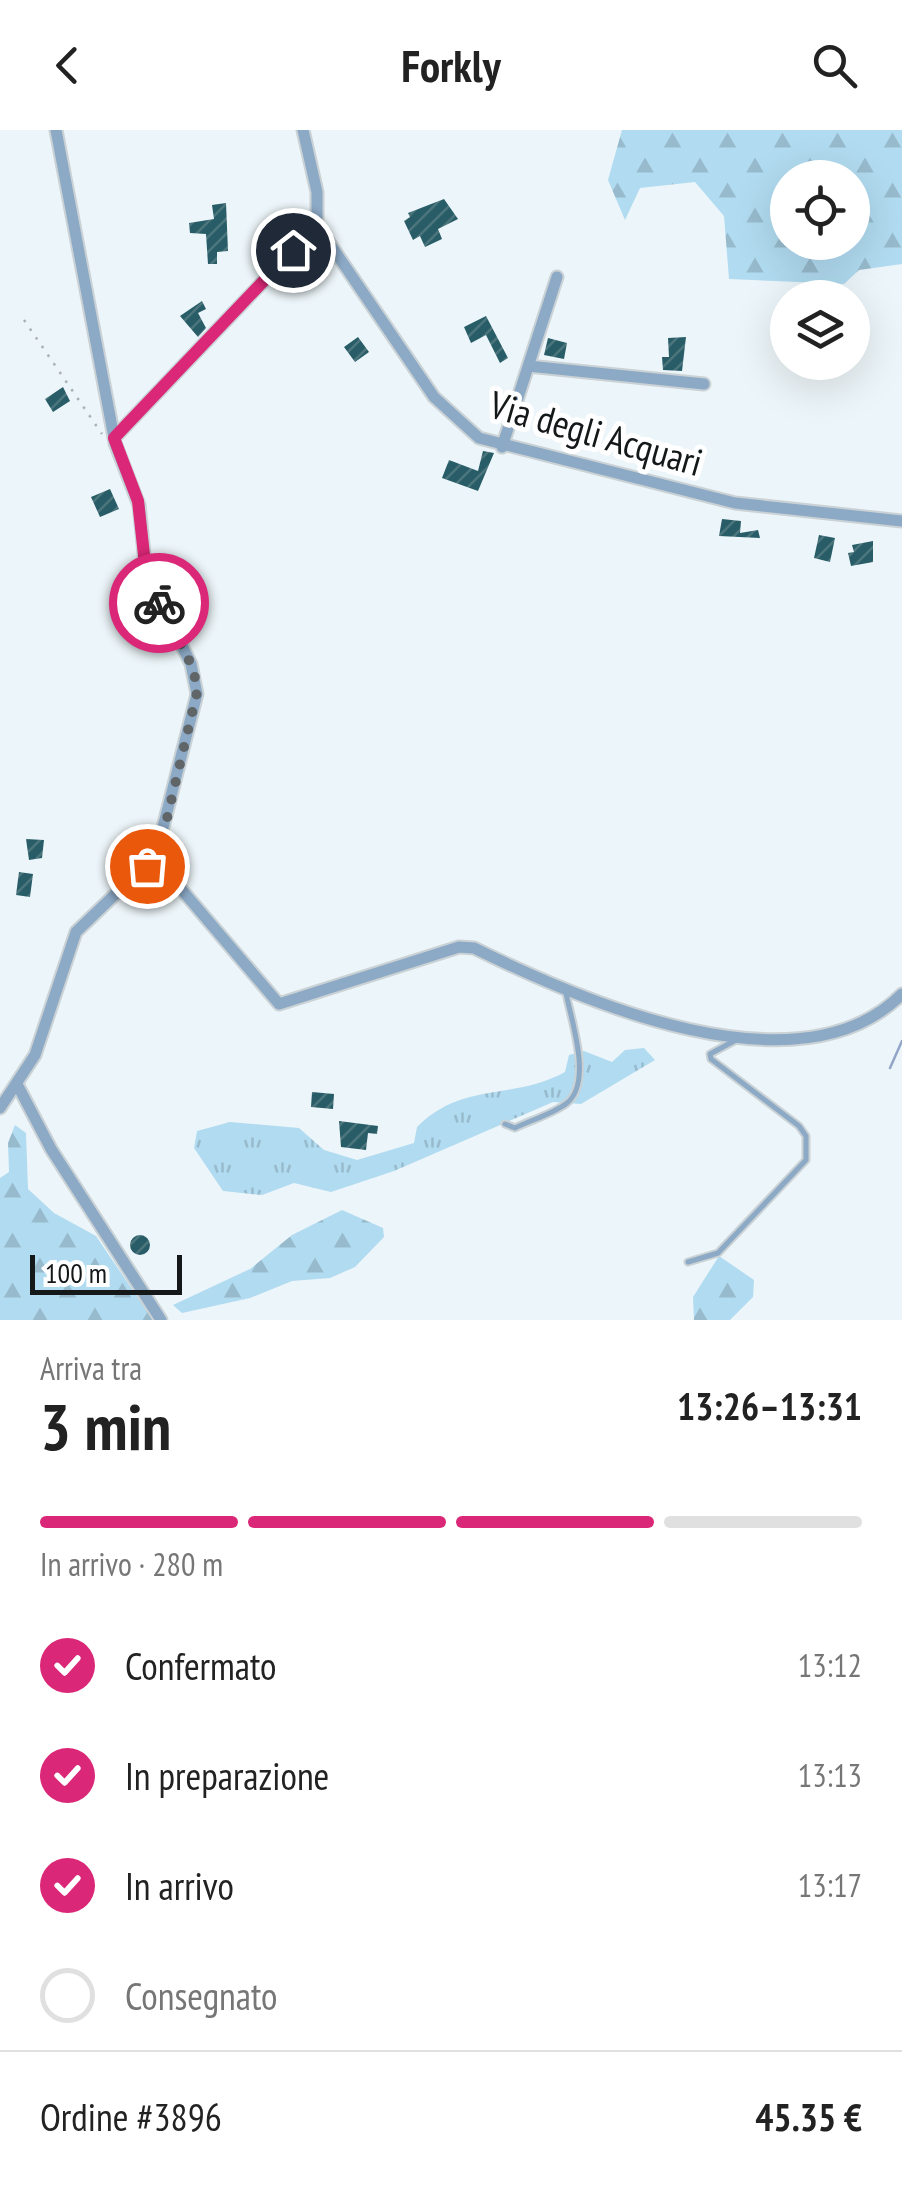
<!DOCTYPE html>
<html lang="it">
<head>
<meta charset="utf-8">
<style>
	:root { --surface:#fff; --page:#f6f6f6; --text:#222; --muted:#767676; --line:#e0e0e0; --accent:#db2777 }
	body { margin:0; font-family:"PT Sans Narrow",sans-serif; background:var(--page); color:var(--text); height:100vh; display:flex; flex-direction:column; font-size:38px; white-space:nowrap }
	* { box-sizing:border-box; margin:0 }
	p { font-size:32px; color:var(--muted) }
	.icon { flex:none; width:55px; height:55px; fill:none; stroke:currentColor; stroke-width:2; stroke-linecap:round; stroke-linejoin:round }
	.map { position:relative; height:1190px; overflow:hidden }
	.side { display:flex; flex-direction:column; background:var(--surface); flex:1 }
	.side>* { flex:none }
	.controls { position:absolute; left:770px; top:30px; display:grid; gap:20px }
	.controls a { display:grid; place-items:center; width:100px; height:100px; border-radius:50%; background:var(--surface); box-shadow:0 10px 40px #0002; font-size:50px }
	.scale { position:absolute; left:30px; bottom:25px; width:152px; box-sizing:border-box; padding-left:10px; border:5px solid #151819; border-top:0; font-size:28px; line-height:35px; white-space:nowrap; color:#151819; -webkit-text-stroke:8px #fff; paint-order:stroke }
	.pin { position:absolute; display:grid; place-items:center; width:85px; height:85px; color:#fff; margin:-42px; border:5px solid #fff; border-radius:50%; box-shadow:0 2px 10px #0007 }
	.courier { position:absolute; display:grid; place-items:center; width:100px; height:100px; margin:-50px; border:8px solid #db2777; border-radius:50%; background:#fff; color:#222; box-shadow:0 2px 12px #0007 }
	.head em { font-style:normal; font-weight:700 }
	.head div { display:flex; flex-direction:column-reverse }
	.head { display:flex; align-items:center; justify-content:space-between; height:170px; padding:0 40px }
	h1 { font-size:65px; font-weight:700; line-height:75px }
	.bar { display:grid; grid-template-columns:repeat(4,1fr); gap:15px 10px; align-content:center; height:120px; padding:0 40px }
	.bar i { height:12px; border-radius:8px; background:var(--line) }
	.bar .active { background:var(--accent) }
	.bar p { grid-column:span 4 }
	.line { display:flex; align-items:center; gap:25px; padding:0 40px; border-top:2px solid var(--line) }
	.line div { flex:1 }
	ol { padding:0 40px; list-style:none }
	li { display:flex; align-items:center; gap:30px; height:110px }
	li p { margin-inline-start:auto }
	li .icon { padding:10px; border-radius:50%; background:var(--accent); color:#fff; stroke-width:4 }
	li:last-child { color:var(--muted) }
	li i { width:55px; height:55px; border:5px solid var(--line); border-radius:50% }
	header { display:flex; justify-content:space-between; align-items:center; height:130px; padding:0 40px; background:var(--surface); font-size:45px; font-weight:700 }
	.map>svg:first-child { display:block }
</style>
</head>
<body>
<header><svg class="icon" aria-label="back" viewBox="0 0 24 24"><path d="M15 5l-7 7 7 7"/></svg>Forkly<svg class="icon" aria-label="search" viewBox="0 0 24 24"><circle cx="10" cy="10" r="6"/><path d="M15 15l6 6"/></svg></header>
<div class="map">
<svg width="902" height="1190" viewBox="0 0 902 1190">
	<defs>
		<pattern id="grass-tufts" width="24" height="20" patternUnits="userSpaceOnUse" patternTransform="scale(2.5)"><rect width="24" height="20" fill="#b1dbf0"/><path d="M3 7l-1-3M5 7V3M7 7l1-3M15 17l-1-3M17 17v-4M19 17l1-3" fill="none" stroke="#97bbcd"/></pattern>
		<pattern id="forest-firs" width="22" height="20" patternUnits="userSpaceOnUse" patternTransform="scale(2.5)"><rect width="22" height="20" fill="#b1dbf0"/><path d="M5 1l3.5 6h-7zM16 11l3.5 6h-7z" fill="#97bbcd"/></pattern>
		<pattern id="building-hatch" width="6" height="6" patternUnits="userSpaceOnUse" patternTransform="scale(2.5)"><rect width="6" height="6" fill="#285d67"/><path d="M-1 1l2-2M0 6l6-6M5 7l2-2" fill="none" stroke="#4c747c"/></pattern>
	</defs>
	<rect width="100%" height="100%" fill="#ecf5f9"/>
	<path fill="url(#grass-tufts)" d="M 644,918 L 655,930 L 581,974 L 553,972 L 394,1041 L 331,1062 L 294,1053 L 262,1065 L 223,1061 L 194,1018 L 197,1001 L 230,992 L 299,998 L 324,1020 L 357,1030 L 414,1013 L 417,997 C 463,951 512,971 565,942 L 569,925 L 584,921 L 612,932 L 625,920 Z"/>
	<path fill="url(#forest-firs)" fill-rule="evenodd" d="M 622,0 L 902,0 L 902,134 L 859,140 L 844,154 L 729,149 L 724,86 L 695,52 L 640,58 L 625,90 L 608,50 ZM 788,48 L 852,48 L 852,112 L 788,112 Z
		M 15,995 L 26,1003 L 28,1059 L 54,1083 L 96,1106 L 153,1190 L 0,1190 L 0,1048 L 9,1042 L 8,1013 Z
		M 342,1080 L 383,1098 L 384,1107 L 355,1137 L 330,1148 L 292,1151 L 250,1168 L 182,1183 L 173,1175 L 250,1139 L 292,1105 Z
		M 719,1126 L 754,1150 L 753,1167 L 730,1190 L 694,1190 L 693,1167 Z"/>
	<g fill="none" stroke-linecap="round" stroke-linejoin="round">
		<path stroke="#93a4c9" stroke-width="2.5" d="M 890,938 L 902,911"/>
	</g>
	<path fill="url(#building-hatch)" d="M 444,69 L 458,89 L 438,99 L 442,109 L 425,117 L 420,106 L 413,110 L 404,91 L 410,87 L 408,83 Z
		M 226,73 L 228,121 L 217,122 L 217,134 L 208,134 L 206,104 L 190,103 L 189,93 L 214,89 L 212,75 Z
		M 202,171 L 206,179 L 198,183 L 206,198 L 198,207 L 180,186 Z
		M 486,186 L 508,228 L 500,233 L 486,205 L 471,213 L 464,197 Z
		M 358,207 L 369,222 L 355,232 L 344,217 Z
		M 686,207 L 682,241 L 663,240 L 662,227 L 669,227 L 668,208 Z
		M 548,208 L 567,213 L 564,229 L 544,225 Z
		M 63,257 L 70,271 L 53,282 L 45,269 Z
		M 483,321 L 494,323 L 478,361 L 442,348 L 449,330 L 478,341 Z
		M 110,359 L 119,379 L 100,387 L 91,367 Z
		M 722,389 L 741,391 L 740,403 L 758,400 L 760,408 L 719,406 Z
		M 819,405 L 835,408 L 830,432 L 814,428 Z
		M 873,411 L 873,432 L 851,436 L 848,423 L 854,422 L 852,415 Z
		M 26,709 L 44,710 L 42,728 L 29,730 Z
		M 19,742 L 33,744 L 30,767 L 16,765 Z
		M 312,962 L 334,964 L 333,979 L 311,977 Z
		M 339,991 L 378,996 L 377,1004 L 368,1003 L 366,1020 L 341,1017 Z
		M130 1115a10 10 0 1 1 20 0a10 10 0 1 1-20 0Z"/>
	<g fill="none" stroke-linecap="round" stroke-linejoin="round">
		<defs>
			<path id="service" d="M 505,994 L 515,998 C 531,990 553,984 567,973 C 593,952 571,890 566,863
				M 688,1132 L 718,1123 L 806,1030 L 806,1006 L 799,996 L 711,929 L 710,924 L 736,910"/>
			<path id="minor" d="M 317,95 L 434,267 L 479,308 L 735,373 L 902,391
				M 528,236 L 704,254
				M 114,308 L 317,95 L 317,62 L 303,0
				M 502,317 L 557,147
				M 151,732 L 176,753 L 279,874 L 459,817 L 474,818 C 582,871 799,967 902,864
				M 18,956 L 51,1019 L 161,1190
				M 0,978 L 35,925 L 76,802 L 156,725 L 197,564 L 191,534 L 146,443 L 139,375 L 115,313 L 56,0"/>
		</defs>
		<use href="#service" stroke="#cad2d5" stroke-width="9"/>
		<use href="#minor" stroke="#cad2d5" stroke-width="15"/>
		<path stroke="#aab1b5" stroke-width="2.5" stroke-dasharray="2.5 8" stroke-linecap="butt" d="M 24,190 L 102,304"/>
		<use href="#service" stroke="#8ca9c6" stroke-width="5"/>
		<use href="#minor" stroke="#8ca9c6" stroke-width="11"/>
	</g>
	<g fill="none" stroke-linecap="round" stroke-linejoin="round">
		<path stroke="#606567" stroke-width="10" stroke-dasharray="0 18" d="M 147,736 L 160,718 L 198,558 L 191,534 L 159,473"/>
		<path stroke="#db2777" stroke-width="12" d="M 159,473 L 146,443 L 138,371 L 114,308 L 293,120"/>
	</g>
	<g text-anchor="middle" stroke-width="10" stroke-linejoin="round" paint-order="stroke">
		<g font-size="38" fill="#151819" stroke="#fff">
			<text transform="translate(596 304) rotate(16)" y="13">Via degli Acquari</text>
		</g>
	</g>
</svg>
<div class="controls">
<a><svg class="icon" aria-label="locate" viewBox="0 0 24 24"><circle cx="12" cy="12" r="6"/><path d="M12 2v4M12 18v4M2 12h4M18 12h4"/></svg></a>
<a><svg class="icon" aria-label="layers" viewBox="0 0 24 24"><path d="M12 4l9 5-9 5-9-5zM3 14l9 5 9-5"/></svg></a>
</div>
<div class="scale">100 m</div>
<div class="pin" style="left:147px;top:736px;background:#ea580c"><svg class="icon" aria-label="bag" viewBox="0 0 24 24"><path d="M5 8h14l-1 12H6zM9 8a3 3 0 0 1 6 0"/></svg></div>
<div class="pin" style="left:293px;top:120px;background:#1f2937"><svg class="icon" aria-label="home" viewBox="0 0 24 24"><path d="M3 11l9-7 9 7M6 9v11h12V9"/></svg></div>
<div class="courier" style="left:159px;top:473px"><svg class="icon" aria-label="bike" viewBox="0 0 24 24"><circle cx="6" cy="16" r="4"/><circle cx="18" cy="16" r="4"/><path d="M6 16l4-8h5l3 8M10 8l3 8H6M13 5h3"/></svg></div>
</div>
<section class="side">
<div class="head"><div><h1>3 min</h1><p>Arriva tra</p></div><em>13:26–13:31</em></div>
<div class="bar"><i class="active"></i><i class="active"></i><i class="active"></i><i></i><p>In arrivo · 280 m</p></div>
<ol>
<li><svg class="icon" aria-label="check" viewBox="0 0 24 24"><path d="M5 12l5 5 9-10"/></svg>Confermato<p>13:12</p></li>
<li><svg class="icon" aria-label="check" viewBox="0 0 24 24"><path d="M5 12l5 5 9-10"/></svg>In preparazione<p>13:13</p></li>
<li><svg class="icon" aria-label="check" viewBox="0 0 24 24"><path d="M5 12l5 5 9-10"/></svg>In arrivo<p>13:17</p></li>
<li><i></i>Consegnato</li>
</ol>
<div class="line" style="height:130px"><div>Ordine #3896</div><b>45.35 €</b></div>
</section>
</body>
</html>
